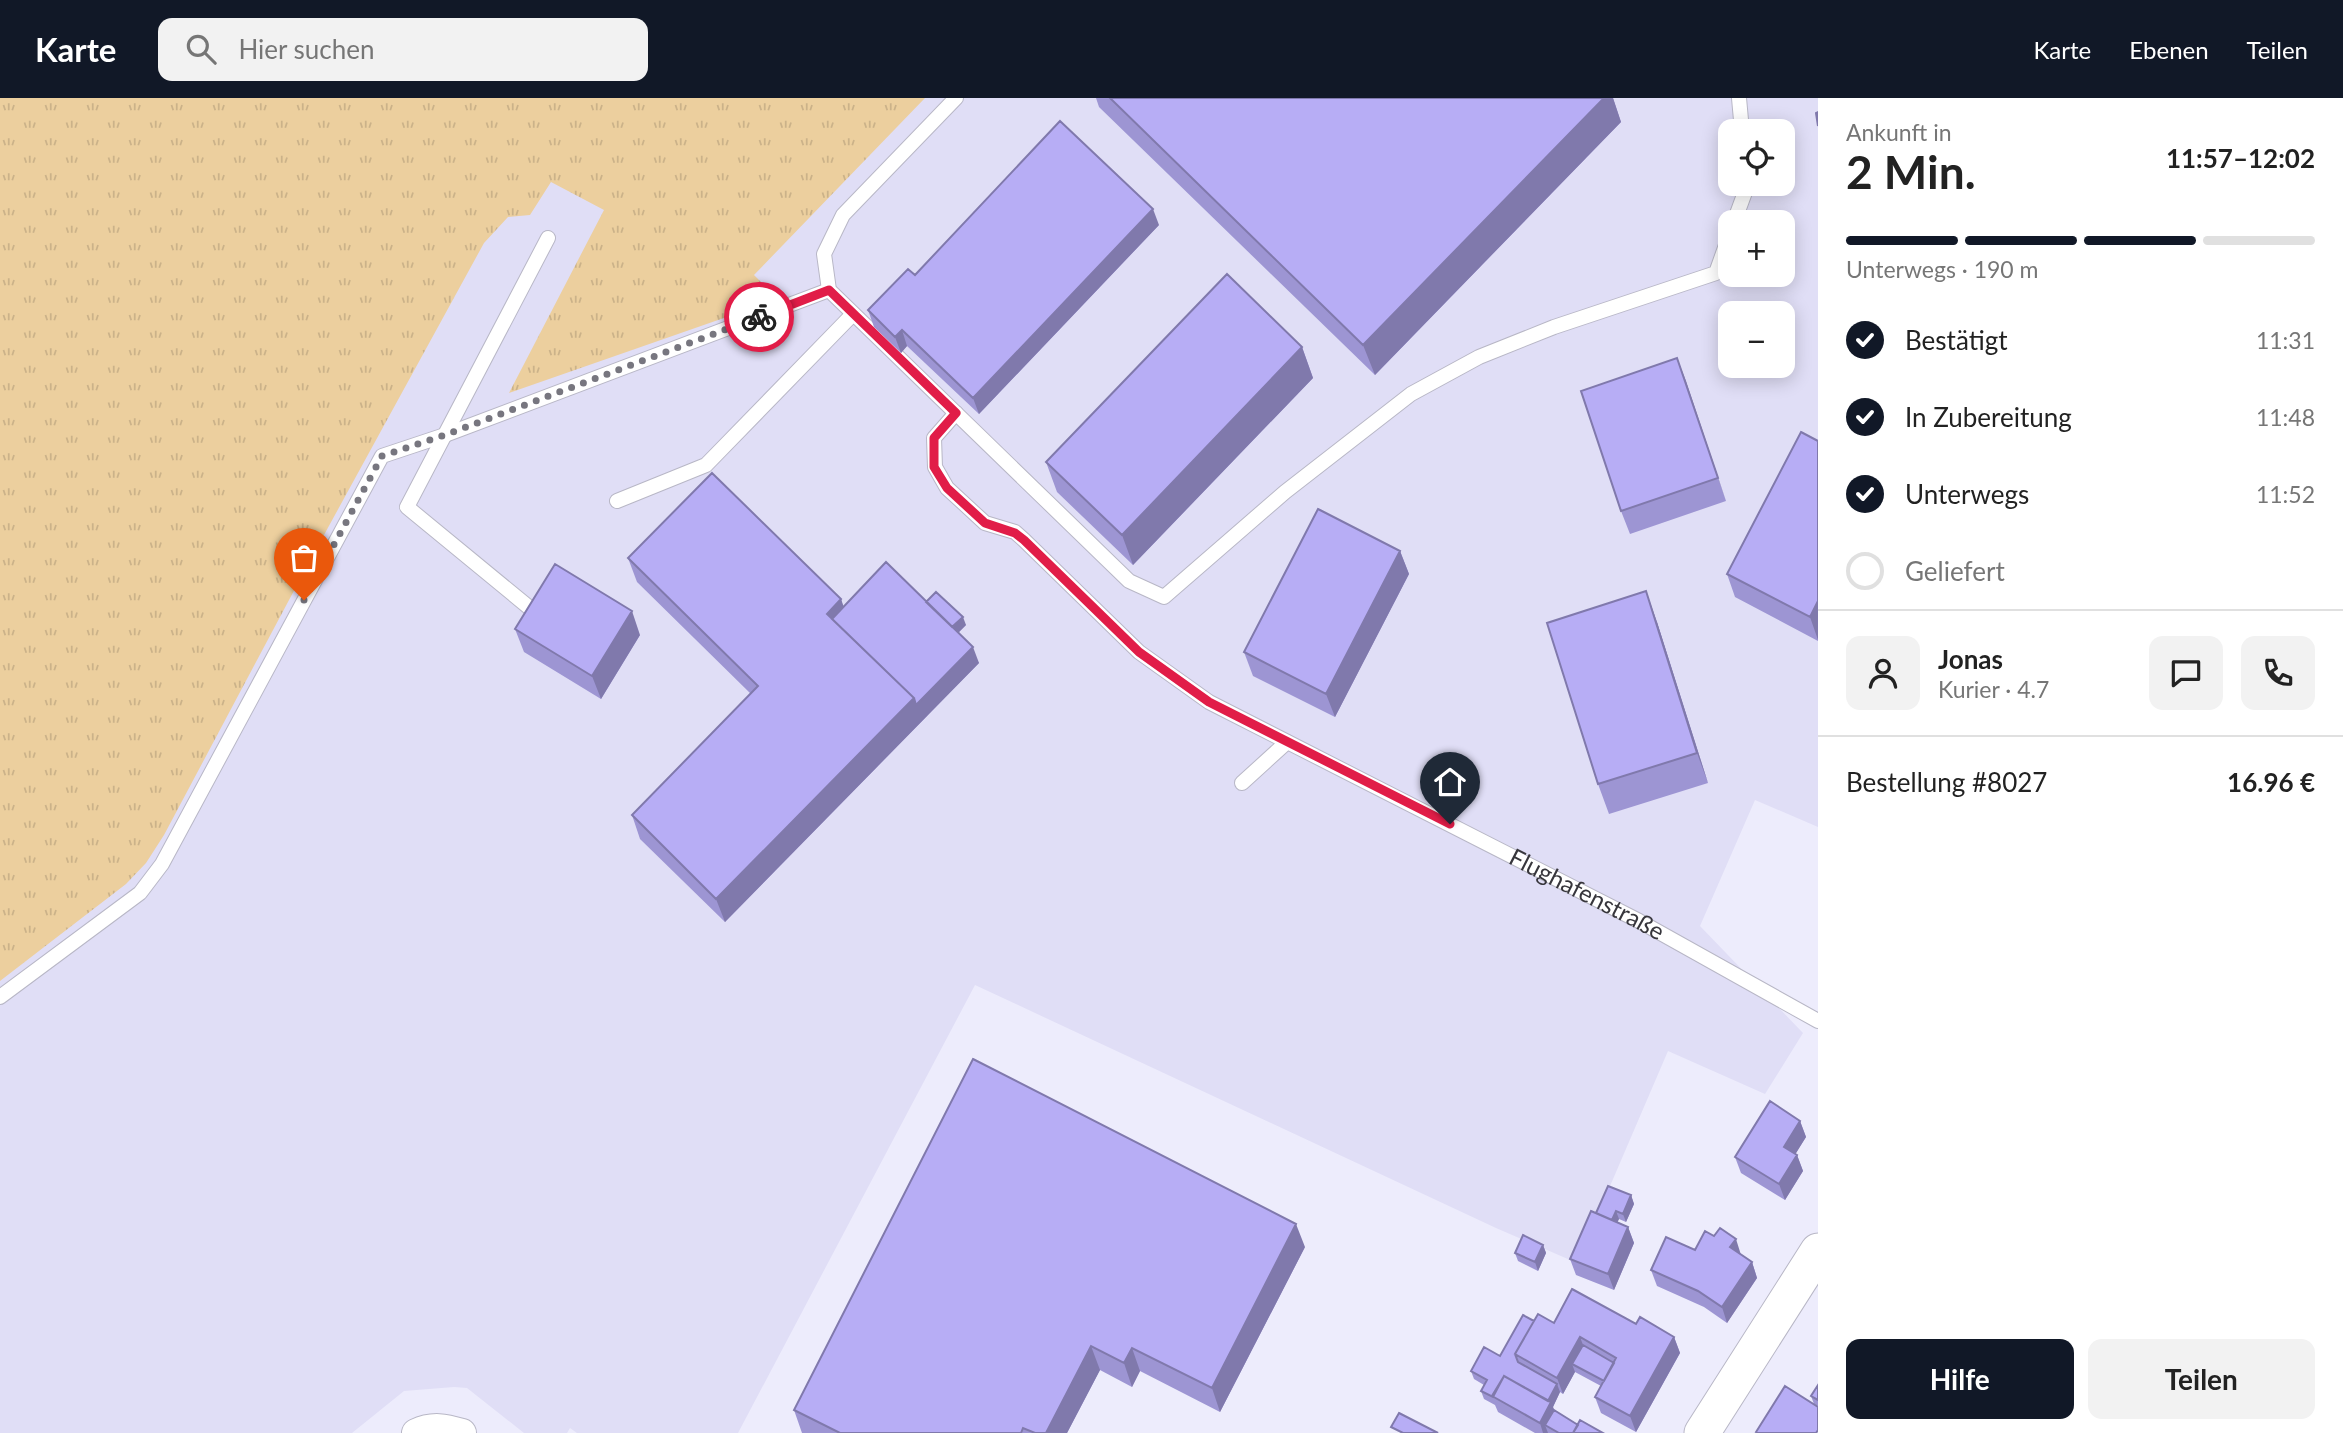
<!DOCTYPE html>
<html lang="de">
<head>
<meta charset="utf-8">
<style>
	:root { --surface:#fff; --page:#f2f2f2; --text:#222; --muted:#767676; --line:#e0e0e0; --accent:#111827 }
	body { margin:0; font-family:Lato,sans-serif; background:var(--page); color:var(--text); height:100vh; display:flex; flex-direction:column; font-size:26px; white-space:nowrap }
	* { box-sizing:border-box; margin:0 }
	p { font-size:23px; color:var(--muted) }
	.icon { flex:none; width:38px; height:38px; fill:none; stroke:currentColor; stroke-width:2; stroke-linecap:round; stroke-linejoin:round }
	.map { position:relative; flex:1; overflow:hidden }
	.drawer { display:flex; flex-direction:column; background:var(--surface); width:525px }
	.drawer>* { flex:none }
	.fabs { position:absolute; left:1718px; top:21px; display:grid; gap:14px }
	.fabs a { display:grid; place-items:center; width:77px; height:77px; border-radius:14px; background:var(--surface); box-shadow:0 4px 18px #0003; font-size:35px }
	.pin { position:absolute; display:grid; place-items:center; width:60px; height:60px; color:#fff; margin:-72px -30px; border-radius:50% 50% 50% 0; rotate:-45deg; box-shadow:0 0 7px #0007 }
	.pin .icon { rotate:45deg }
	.courier { position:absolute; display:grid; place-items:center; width:70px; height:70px; margin:-35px; border:5px solid #e11d48; border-radius:50%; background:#fff; color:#222; box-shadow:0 2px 9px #0007 }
	.headline em { font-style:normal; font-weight:700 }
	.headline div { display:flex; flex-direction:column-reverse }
	.headline { display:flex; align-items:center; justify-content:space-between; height:119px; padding:0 28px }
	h1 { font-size:46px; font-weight:700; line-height:52px }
	.bar { display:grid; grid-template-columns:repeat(4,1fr); gap:10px 7px; align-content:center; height:84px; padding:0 28px }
	.bar i { height:9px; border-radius:5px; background:var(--line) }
	.bar .on { background:var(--accent) }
	.bar p { grid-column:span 4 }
	.line { display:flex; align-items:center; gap:18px; padding:0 28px; border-top:2px solid var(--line) }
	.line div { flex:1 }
	.round { display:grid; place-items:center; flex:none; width:74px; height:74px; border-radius:14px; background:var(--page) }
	ol { padding:0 28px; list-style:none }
	li { display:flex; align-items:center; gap:21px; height:77px }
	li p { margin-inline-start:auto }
	li .icon { padding:7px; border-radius:50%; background:var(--accent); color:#fff; stroke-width:4 }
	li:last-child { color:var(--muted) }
	li i { width:38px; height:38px; border:4px solid var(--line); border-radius:50% }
	.action { display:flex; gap:14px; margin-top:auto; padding:14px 28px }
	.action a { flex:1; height:80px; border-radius:14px; background:var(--accent); color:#fff; font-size:28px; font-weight:700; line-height:80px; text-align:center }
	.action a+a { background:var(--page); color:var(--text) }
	header { display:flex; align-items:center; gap:42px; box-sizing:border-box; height:98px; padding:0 35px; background:var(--accent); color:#fff }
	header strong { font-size:33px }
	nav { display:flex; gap:38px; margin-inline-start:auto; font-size:24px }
	.search { width:490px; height:63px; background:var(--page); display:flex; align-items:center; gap:18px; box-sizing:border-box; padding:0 24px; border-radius:14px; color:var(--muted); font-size:26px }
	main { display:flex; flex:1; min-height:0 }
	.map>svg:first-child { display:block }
</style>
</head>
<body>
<header>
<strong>Karte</strong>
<div class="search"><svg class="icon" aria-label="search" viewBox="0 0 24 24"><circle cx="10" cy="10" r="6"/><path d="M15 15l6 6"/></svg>Hier suchen</div>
<nav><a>Karte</a><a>Ebenen</a><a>Teilen</a></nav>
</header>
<main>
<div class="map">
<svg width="1818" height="1335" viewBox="0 0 1818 1335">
	<defs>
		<pattern id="grass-tufts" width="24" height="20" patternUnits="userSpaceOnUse" patternTransform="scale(1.75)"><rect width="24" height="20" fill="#eccf9e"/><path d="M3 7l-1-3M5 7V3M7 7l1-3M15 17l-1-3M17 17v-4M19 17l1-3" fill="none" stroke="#cbb289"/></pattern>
	</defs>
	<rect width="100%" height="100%" fill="#edecfc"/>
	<path fill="#e0def6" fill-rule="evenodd" d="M 0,0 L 1818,0 L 1818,729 L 1755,702 L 1700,828 L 1803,935 L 1765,996 L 1668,953 L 1577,1165 L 1496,1130 L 975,887 L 738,1335 L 577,1335 L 570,1330 L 567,1335 L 524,1335 L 467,1290 L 454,1289 L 404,1293 L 352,1335 L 0,1335 ZM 1731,33 L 1783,33 L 1783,86 L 1731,86 ZM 1731,124 L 1783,124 L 1783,177 L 1731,177 ZM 1731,215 L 1783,215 L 1783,268 L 1731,268 Z"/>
	<path fill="url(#grass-tufts)" d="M 0,0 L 925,0 L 754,177 L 778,201 L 509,295 L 604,112 L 551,84 L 530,117 L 508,119 L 484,145 L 313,457 L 164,737 L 146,765 L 126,786 L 0,883 Z"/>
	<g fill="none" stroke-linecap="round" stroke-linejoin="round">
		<defs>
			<g id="service">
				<path d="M 956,0 L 843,117 L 824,156 L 829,192 L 1129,483 L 1164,499 L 1285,394 L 1411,296 L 1479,259 L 1554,229 L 1716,175 L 1731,133"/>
				<path d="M 1739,0 L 1742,33"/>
				<path d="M 1734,124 L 1748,86"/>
				<path id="s1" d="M 956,315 L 934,340 L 935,369 L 947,390 L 985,425 L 1015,434 L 1024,442 L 1139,554 L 1209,604 L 1639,823 L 1818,923"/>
				<path d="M 617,403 L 706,367 L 853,216"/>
				<path d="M 531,511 L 407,409 L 548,140"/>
				<path d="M 1242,685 L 1287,644"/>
				<path d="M 0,899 L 140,795 L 162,766 L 382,358 L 445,337 L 829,192"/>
			</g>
			<path id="minor" d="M 416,1335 C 433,1327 445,1330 462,1335"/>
			<path id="tertiary" d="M 1702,1335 L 1818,1153"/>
		</defs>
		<use href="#service" stroke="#b8b7c6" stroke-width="16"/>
		<use href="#minor" stroke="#b8b7c6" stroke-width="30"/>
		<use href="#tertiary" stroke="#b8b7c6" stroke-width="37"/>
		<use href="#service" stroke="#fff" stroke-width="14"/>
		<use href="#minor" stroke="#fff" stroke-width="28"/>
		<use href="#tertiary" stroke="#fff" stroke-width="35"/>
	</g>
	<path fill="#9d95d3" d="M 1096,0 L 1613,0 L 1621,24 L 1375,277 L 1099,9 Z
		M 1159,127 L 979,316 L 907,248 L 901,255 L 874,229 L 868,212 L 915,177 Z
		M 1302,249 L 1313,280 L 1133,467 L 1057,394 L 1046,364 Z
		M 1677,260 L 1726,403 L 1630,436 L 1621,413 Z
		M 1818,343 L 1818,543 L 1735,499 L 1727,476 Z
		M 1400,453 L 1409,476 L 1335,619 L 1253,578 L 1244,554 Z
		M 628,460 L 841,501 L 843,509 L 926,504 L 966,527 L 958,535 L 979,565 L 725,824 L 640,741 L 632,717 L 751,596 L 637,484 Z
		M 1657,524 L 1708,685 L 1609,716 L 1598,686 Z
		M 515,531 L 640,537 L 601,601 L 524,554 Z
		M 1800,1023 L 1806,1039 L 1795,1056 L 1797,1057 L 1803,1073 L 1785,1102 L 1741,1075 L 1735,1059 Z
		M 1631,1097 L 1634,1106 L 1626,1124 L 1619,1121 L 1617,1124 L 1628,1129 L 1634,1145 L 1614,1192 L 1576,1177 L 1570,1161 L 1596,1115 Z
		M 1543,1147 L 1546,1155 L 1538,1173 L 1518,1163 L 1515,1155 Z
		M 1305,1149 L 1220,1314 L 1140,1273 L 1132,1289 L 1100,1272 L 1067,1335 L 802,1335 L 794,1312 Z
		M 1695,1152 L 1741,1157 L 1752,1164 L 1757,1180 L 1727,1225 L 1704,1209 L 1657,1188 L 1651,1172 Z
		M 1534,1223 L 1554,1225 L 1636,1226 L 1674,1239 L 1680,1255 L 1636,1334 L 1601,1315 L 1595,1299 L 1601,1288 L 1575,1274 L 1563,1296 L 1560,1294 L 1553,1309 L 1554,1312 L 1578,1327 L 1603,1335 L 1535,1335 L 1498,1314 L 1495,1307 L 1484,1301 L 1481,1293 L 1484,1287 L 1474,1281 L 1471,1273 L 1500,1258 Z
		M 1818,1287 L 1818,1308 L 1814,1306 L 1811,1298 Z"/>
	<path fill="#8079ac" d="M 1604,0 L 1613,0 L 1621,24 L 1375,277 L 1363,247 Z
		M 1153,111 L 1159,127 L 979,316 L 973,300 Z
		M 902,232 L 907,248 L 901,255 L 895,239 Z
		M 1302,249 L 1313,280 L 1133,467 L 1122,437 Z
		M 1677,260 L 1686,283 L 1726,403 L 1718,380 Z
		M 1400,453 L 1409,476 L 1335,619 L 1326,596 Z
		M 1646,493 L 1657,524 L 1708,685 L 1697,655 Z
		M 841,501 L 849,524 L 840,534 L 827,516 Z
		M 1818,503 L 1818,542 L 1810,519 Z
		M 632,513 L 640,537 L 601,601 L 592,578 Z
		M 963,519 L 966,527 L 953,540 L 950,532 Z
		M 973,549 L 979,565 L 725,824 L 716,801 L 914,600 Z
		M 1800,1023 L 1806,1039 L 1790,1065 L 1784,1049 Z
		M 1797,1057 L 1803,1073 L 1785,1102 L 1779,1086 Z
		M 1631,1097 L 1634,1106 L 1626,1124 L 1623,1116 Z
		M 1616,1113 L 1619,1121 L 1612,1136 L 1609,1128 Z
		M 1296,1126 L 1305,1149 L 1220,1314 L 1212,1290 Z
		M 1628,1129 L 1634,1145 L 1614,1192 L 1608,1176 Z
		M 1736,1141 L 1741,1157 L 1730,1149 Z
		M 1543,1147 L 1546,1155 L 1538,1173 L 1535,1164 Z
		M 1752,1164 L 1757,1180 L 1727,1225 L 1722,1209 Z
		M 1580,1239 L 1586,1255 L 1572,1266 L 1575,1274 L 1563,1296 L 1557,1280 Z
		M 1674,1239 L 1680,1255 L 1636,1334 L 1630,1318 Z
		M 1091,1248 L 1100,1272 L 1067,1335 L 1046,1335 Z
		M 1132,1250 L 1140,1273 L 1132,1289 L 1124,1265 Z
		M 1557,1286 L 1560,1294 L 1553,1309 L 1557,1320 L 1545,1327 L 1548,1335 L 1543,1335 L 1540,1325 L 1546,1308 Z"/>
	<path fill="#b7adf5" stroke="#8079ac" stroke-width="2" d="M 1110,0 L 1604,0 L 1363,247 Z
		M 1818,14 L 1818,28 L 1816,15 Z
		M 1060,23 L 1153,111 L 973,300 L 902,232 L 895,239 L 868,212 L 908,171 L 915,177 Z
		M 1227,176 L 1302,249 L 1122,437 L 1046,364 Z
		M 1677,260 L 1718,380 L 1621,413 L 1581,293 Z
		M 1801,334 L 1818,343 L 1818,503 L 1810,519 L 1727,476 Z
		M 712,375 L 841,501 L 827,516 L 914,600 L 716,801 L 632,717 L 758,588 L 628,460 Z
		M 1318,411 L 1400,453 L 1326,596 L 1244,554 Z
		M 886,464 L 973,549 L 916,607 L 914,600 L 832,521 Z
		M 555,466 L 632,513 L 592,578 L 515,531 Z
		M 1646,493 L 1697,655 L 1598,686 L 1547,525 Z
		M 936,494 L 963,519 L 952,529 L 926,504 Z
		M 973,961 L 1296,1126 L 1212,1290 L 1132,1250 L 1124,1265 L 1091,1248 L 1046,1335 L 1035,1335 L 1023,1330 L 1021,1335 L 840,1335 L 794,1312 Z
		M 1770,1003 L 1800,1023 L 1784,1049 L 1797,1057 L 1779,1086 L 1735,1059 Z
		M 1608,1088 L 1631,1097 L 1623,1116 L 1616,1113 L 1612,1122 L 1596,1115 Z
		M 1591,1113 L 1628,1129 L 1608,1176 L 1570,1161 Z
		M 1720,1130 L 1736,1141 L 1730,1149 L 1752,1164 L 1722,1209 L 1698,1193 L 1651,1172 L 1666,1139 L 1695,1152 L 1705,1133 L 1714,1138 Z
		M 1523,1137 L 1543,1147 L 1535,1164 L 1515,1155 Z
		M 1572,1191 L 1636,1226 L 1640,1219 L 1674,1239 L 1630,1318 L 1595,1299 L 1616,1260 L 1580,1239 L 1557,1280 L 1515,1256 L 1538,1216 L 1554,1225 Z
		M 1523,1217 L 1534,1223 L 1515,1256 L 1518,1264 L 1557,1286 L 1548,1303 L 1504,1278 L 1493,1299 L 1481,1293 L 1487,1282 L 1471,1273 L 1484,1249 L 1500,1258 Z
		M 1583,1247 L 1614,1265 L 1604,1283 L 1572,1266 Z
		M 1504,1278 L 1551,1304 L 1540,1325 L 1492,1298 Z
		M 1818,1287 L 1818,1302 L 1811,1298 Z
		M 1785,1288 L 1818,1309 L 1818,1332 L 1816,1335 L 1758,1335 L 1756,1334 Z
		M 1554,1312 L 1578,1327 L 1573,1335 L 1559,1335 L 1545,1327 Z
		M 1399,1315 L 1438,1335 L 1403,1335 L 1391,1329 Z
		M 1580,1322 L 1603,1335 L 1573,1335 Z"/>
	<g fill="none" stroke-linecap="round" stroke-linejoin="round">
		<path stroke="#77767f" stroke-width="7" stroke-dasharray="0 12.6" d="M 304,502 L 382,358 L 445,337 L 759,219"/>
		<path stroke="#e11d48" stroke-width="9" d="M 759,219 L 829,192 L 956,315 L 934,340 L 934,369 L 947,390 L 985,425 L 1015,435 L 1024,442 L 1139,554 L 1209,604 L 1450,726"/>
	</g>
	<g text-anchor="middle" stroke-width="5" stroke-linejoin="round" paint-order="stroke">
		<g font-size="24" fill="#37363c" stroke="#fff">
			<text dy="8" stroke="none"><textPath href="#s1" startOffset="852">Flughafenstraße</textPath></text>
		</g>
	</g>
</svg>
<div class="fabs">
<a><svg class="icon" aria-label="locate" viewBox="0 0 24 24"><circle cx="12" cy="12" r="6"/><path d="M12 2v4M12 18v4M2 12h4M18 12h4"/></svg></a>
<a>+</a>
<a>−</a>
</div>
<div class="pin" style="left:304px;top:502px;background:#ea580c"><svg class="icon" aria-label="bag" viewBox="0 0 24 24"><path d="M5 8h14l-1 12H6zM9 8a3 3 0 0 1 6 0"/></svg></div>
<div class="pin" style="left:1450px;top:726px;background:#1f2937"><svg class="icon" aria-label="home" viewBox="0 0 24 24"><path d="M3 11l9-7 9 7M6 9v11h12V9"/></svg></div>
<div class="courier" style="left:759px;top:219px"><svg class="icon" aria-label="bike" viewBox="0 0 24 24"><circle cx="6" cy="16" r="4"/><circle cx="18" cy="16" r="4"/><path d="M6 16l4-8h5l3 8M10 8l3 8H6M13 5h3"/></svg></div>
</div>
<section class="drawer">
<div class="headline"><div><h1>2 Min.</h1><p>Ankunft in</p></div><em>11:57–12:02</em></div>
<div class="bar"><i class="on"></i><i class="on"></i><i class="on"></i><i></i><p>Unterwegs · 190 m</p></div>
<ol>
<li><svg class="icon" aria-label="check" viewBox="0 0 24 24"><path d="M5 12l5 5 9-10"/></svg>Bestätigt<p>11:31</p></li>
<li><svg class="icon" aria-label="check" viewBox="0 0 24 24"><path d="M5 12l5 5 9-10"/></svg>In Zubereitung<p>11:48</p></li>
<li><svg class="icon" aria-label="check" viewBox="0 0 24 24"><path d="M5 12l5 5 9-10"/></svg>Unterwegs<p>11:52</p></li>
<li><i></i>Geliefert</li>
</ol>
<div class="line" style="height:126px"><a class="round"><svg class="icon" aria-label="person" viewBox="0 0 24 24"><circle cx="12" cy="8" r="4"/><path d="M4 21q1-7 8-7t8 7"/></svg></a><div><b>Jonas</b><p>Kurier · 4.7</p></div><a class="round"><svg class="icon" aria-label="chat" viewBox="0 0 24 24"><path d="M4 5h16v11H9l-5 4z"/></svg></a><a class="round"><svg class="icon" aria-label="phone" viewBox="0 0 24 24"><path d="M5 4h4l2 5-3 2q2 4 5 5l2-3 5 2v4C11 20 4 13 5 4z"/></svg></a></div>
<div class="line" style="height:91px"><div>Bestellung #8027</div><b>16.96 €</b></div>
<div class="action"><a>Hilfe</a><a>Teilen</a></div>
</section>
</main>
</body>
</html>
